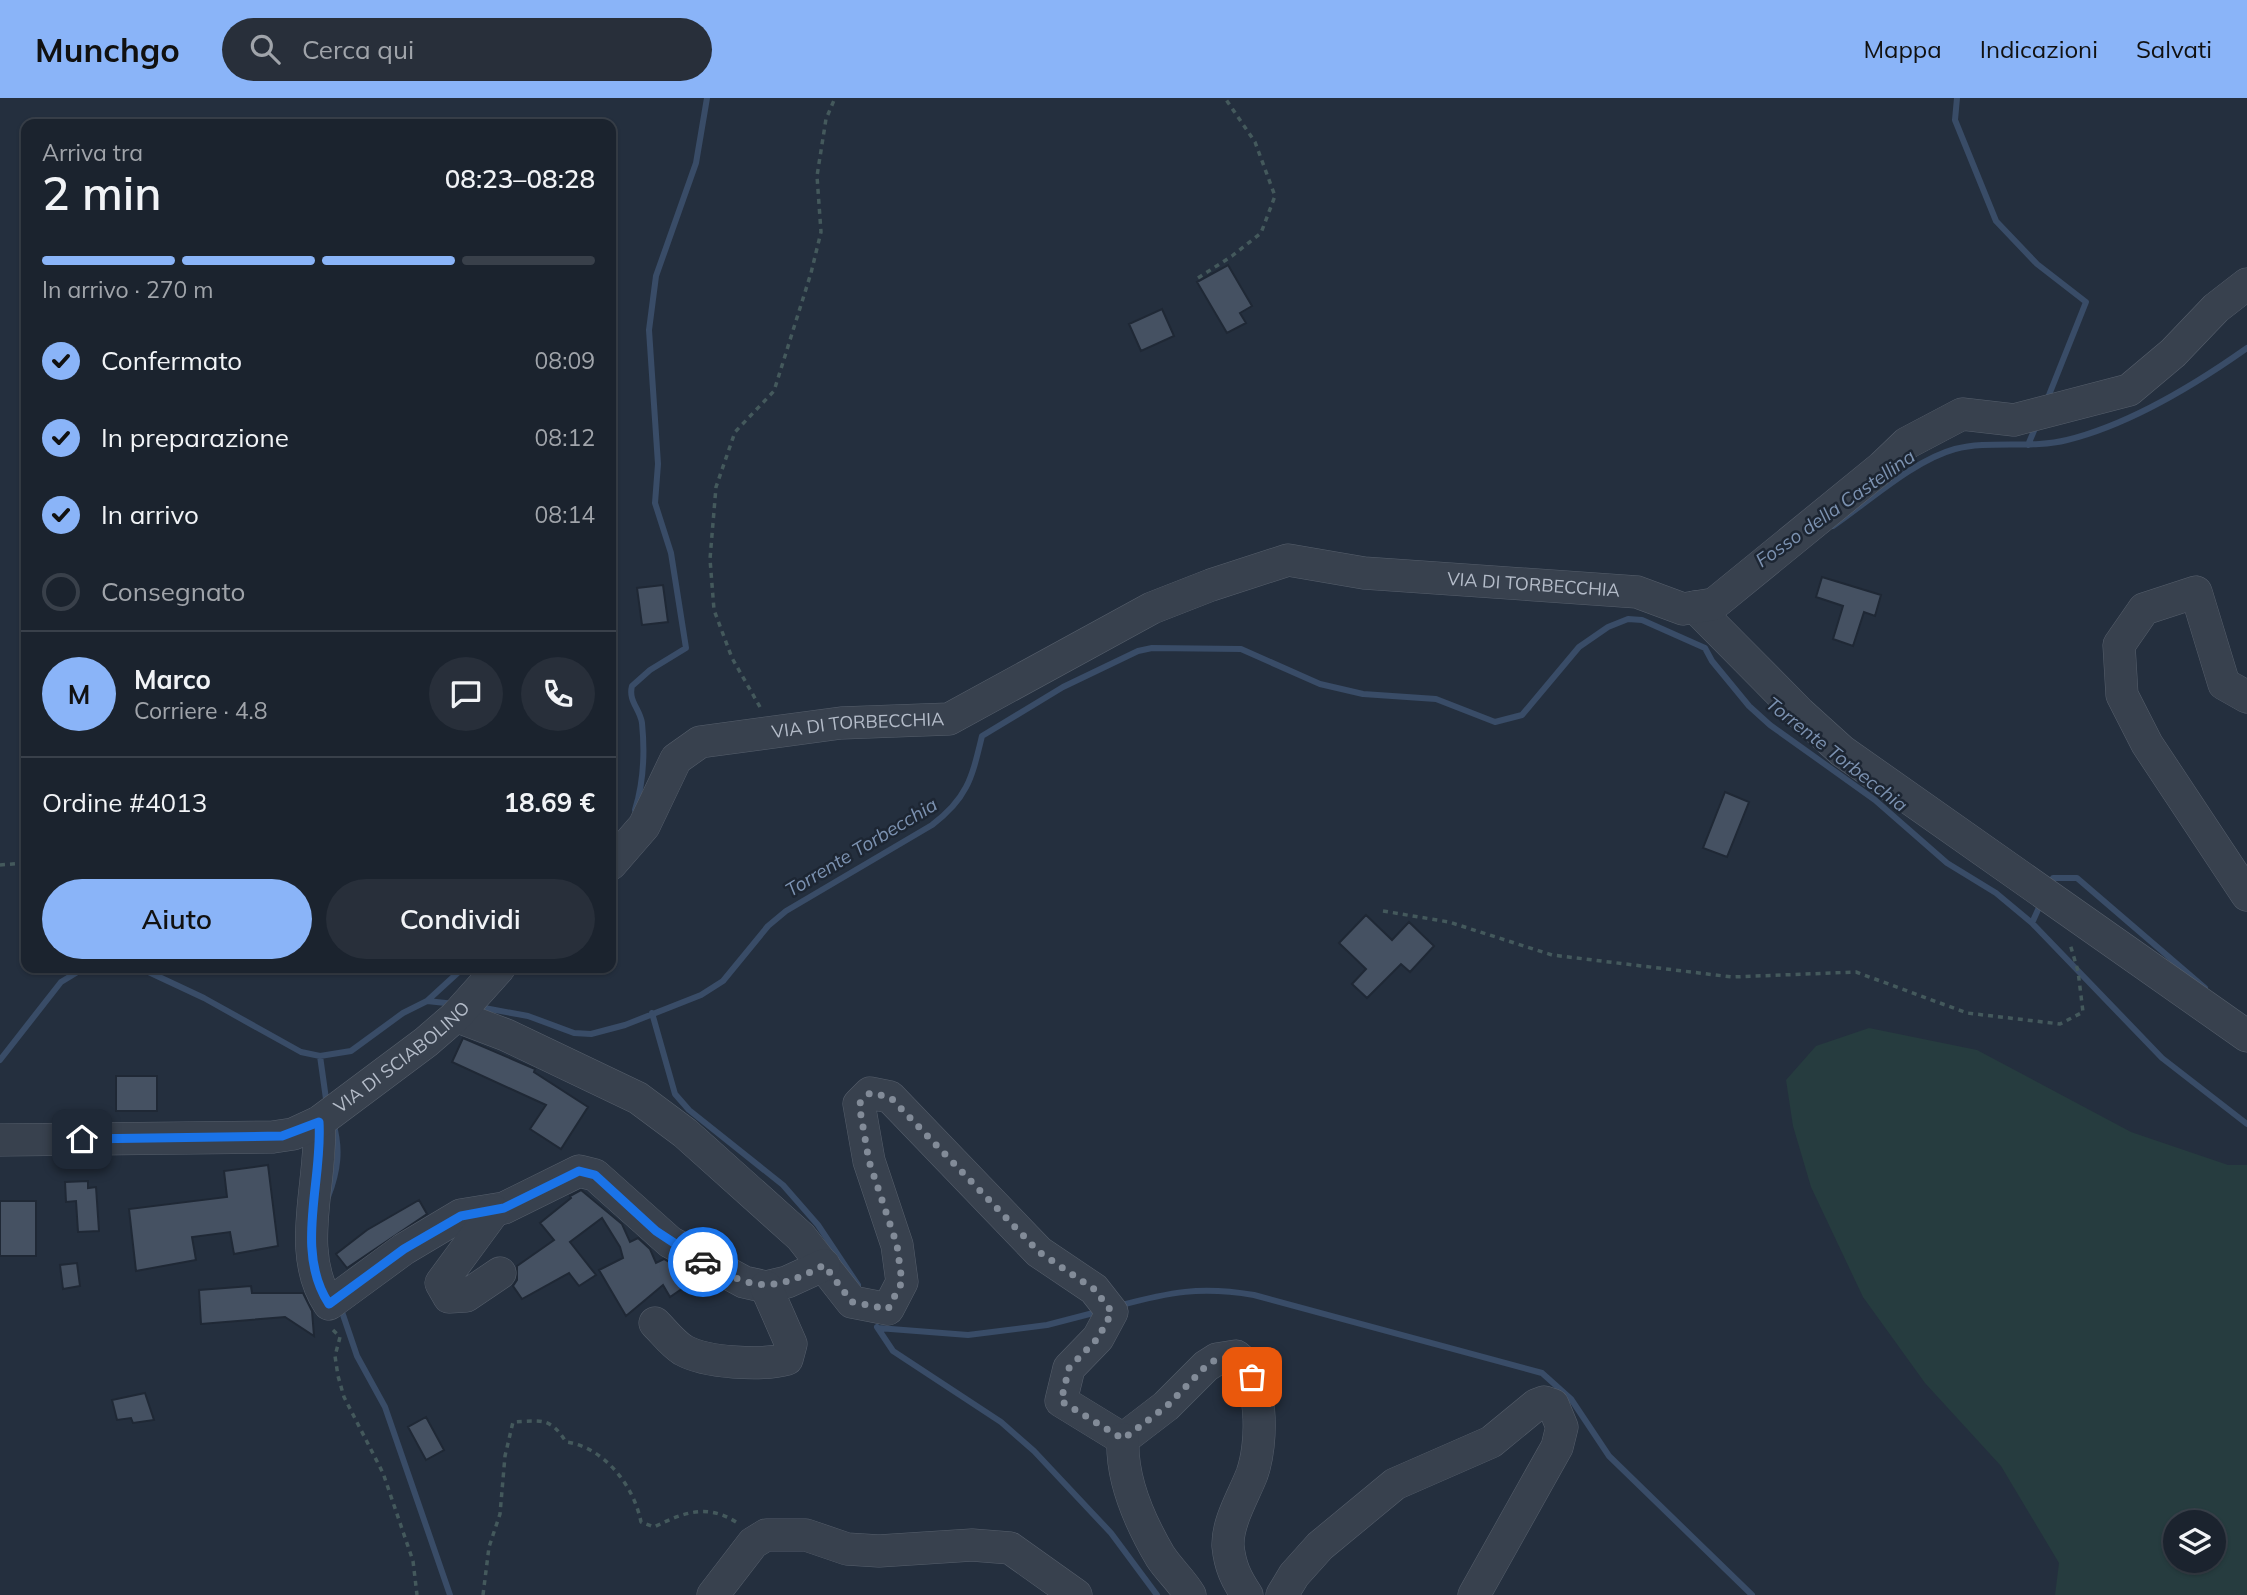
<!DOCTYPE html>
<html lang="it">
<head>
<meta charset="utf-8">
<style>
	:root { --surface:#1b232e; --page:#282f3a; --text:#f1f3f6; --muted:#a0a4aa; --line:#39404a; --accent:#8ab4f8 }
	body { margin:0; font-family:Mulish,sans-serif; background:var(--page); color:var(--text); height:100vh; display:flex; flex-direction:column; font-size:26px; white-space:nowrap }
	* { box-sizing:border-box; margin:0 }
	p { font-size:23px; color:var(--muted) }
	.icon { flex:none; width:38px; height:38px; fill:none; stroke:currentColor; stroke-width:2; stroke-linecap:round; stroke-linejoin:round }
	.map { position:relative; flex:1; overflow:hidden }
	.sheet { position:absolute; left:21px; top:21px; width:595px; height:854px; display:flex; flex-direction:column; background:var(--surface); border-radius:14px; box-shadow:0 2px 5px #0004,0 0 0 2px var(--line) }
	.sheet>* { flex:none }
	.fabs { position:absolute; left:2163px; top:1412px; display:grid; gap:14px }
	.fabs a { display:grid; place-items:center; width:63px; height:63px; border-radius:50%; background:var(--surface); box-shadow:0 2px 5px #0004,0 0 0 2px var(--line); font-size:35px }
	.pin { position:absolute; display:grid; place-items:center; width:60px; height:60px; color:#fff; margin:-30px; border-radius:14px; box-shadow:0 4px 10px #0006 }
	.courier { position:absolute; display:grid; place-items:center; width:70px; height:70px; margin:-35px; border:5px solid #1a73e8; border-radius:50%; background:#fff; color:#222; box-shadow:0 2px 9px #0007 }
	.head em { font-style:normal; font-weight:600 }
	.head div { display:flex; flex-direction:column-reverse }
	.head { display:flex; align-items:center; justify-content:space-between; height:119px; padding:0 21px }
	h1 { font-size:46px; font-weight:600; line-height:52px }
	.bar { display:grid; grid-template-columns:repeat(4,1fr); gap:10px 7px; align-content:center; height:84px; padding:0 21px }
	.bar i { height:9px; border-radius:5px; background:var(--line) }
	.bar .on { background:var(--accent) }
	.bar p { grid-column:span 4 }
	.line { display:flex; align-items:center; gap:18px; padding:0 21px; border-top:2px solid var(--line) }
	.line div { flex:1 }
	.round { display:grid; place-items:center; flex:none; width:74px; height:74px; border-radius:37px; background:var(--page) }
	ol { padding:0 21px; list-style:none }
	li { display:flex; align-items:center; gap:21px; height:77px }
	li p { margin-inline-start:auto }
	li .icon { padding:7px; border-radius:50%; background:var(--accent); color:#111; stroke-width:4 }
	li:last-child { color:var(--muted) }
	li i { width:38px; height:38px; border:4px solid var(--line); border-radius:50% }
	.action { display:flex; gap:14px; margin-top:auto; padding:14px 21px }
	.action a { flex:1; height:80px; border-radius:42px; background:var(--accent); color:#111; font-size:28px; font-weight:600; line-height:80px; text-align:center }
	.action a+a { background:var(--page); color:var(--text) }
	header { display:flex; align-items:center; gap:42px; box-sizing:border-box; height:98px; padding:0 35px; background:var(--accent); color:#111 }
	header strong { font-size:33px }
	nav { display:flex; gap:38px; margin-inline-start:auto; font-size:24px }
	.search { width:490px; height:63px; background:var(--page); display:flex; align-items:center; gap:18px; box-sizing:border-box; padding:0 24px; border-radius:38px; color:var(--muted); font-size:26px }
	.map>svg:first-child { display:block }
</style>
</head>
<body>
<header>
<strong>Munchgo</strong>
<div class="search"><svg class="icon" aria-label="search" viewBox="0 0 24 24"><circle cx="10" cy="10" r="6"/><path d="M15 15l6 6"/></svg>Cerca qui</div>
<nav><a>Mappa</a><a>Indicazioni</a><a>Salvati</a></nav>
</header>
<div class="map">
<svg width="2247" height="1497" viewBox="0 0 2247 1497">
	<rect width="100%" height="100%" fill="#242f3e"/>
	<path fill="#263c3f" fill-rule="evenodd" d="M 1869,930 L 1977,952 L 2131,1034 L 2228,1067 L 2247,1067 L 2247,1497 L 2055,1497 L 2059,1465 L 2001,1368 L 1925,1285 L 1863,1199 L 1811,1089 L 1793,1028 L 1786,982 L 1816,948 ZM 2175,1424 L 2214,1424 L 2214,1463 L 2175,1463 Z"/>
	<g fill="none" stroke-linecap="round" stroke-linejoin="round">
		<path stroke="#394c67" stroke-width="6" d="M 1957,0 L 1955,22 L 1996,123 L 2037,166 L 2086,204 L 2047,302
			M 2028,347 L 2036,328
			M 1833,428 C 1868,404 1914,362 1955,351 C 1990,342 2031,351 2067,342 C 2128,327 2196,286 2247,250
			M 635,712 C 644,683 645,655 642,625 C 640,611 628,603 632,588 L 650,572 L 686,550 L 671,455 L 655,405 L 658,366 L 649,232 L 656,178 L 696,65 L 707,0
			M 2049,789 L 2053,780 L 2077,780 L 2205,890
			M 2032,825 L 2041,805
			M 140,870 L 204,900 L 301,954 L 320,958 L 351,953 L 403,915 L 427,903 L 455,906
			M 427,903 L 463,870
			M 479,909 L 528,918 L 574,935 L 591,936 L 625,927 L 701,897 L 723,883 L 768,828 L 786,813 L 932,727 C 968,700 972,679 982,638 L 1063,589 L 1138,553 L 1152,550 L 1241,551 L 1320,586 L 1363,596 L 1436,601 L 1495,624 L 1522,617 L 1579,549 L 1608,529 L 1628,521 L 1642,522 L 1705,550 L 1712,563 L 1749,608 L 1770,627 L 1875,702 L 1947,765 L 1996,795 L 2032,825 L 2162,960 L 2247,1026
			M 652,915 L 675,996 L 689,1012 L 783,1087 L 818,1127 L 858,1187
			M 320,958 L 327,1008
			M 0,962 L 61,884 L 84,870
			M 328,1099 C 338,1073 341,1051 333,1025
			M 340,1208 L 357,1258 L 385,1309 L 450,1497
			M 1118,1208 C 1170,1194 1200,1188 1254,1197 L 1542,1275 L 1571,1301 L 1609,1358 L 1752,1497
			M 877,1229 L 893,1253 L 1001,1324 L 1034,1353 L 1111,1435 L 1157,1497
			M 878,1230 L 968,1237 L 1047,1227 L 1101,1213"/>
	</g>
	<path fill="#455162" stroke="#1f2835" stroke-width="2" d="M 1228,167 L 1252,208 L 1240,215 L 1246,225 L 1227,235 L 1197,184 Z
		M 1162,211 L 1174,238 L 1141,253 L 1129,226 Z
		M 1822,479 L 1881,497 L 1875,518 L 1864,514 L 1853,548 L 1833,541 L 1843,508 L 1816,499 Z
		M 663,487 L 668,524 L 642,527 L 637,490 Z
		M 1725,694 L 1749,704 L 1727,759 L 1703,750 Z
		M 1366,817 L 1392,842 L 1409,824 L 1434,848 L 1410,874 L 1401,866 L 1367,900 L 1352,886 L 1366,871 L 1339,845 Z
		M 463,940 L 535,971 L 534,974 L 588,1009 L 561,1051 L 530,1031 L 546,1007 L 452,964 Z
		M 116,978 L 157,978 L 157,1013 L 116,1013 Z
		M 268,1067 L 278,1148 L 234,1156 L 230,1134 L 192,1139 L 196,1162 L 136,1173 L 129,1111 L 227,1099 L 224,1073 Z
		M 88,1083 L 88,1090 L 96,1089 L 99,1133 L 78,1134 L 76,1103 L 66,1104 L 65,1084 Z
		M 581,1092 L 622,1126 L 630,1144 L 638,1140 L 650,1151 L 656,1165 L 664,1161 L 679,1170 L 689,1186 L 670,1199 L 663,1187 L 626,1218 L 599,1172 L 623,1160 L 620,1149 L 602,1120 L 570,1144 L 596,1177 L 579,1188 L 569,1175 L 522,1201 L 513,1188 L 517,1182 L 517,1168 L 554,1142 L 540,1125 L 571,1100 L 570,1098 Z
		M 419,1102 L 427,1116 L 347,1170 L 336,1156 L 367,1132 Z
		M 0,1103 L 36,1103 L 36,1158 L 0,1158 Z
		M 77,1165 L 80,1188 L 63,1191 L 60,1167 Z
		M 251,1188 L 252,1195 L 303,1195 L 312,1213 L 314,1238 L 285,1219 L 201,1226 L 199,1192 Z
		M 145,1295 L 154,1322 L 133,1325 L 131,1320 L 117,1322 L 112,1302 Z
		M 426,1319 L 444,1352 L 426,1362 L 408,1329 Z"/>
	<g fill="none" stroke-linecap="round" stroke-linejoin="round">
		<defs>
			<g id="minor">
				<path d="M 1695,509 L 1800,615 L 1842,653 L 2247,938"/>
				<path d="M 2247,599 L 2224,586 L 2196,494 L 2144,511 L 2119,547 L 2122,597 L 2147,646 L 2247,797"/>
				<path id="s1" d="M 611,766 L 644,728 L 676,661 L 700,644 L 841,625 L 949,621 L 1152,510 L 1211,487 L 1288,462 L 1364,475 L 1637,494 L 1683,511 L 1714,506 L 1882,369 L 1907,345 L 1962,316 L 2014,322 L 2129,292 L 2173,255 L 2216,210 L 2247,186"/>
				<path d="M 456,918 L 506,937 L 638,1000 L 685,1035 L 801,1139 L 852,1204 L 888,1211 L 902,1184 L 897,1147 L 869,1063 L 859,1006 L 870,995 L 890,999 L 1039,1154 L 1094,1191 L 1112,1214 L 1098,1240 L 1069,1270 L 1061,1303 L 1123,1341 L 1166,1308 L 1206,1268 L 1217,1261 L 1236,1258 C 1264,1279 1263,1345 1252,1376 C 1244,1397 1227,1424 1228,1448 C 1230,1468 1236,1481 1247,1497"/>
				<path d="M 319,1024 C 323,1084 294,1153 329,1206 L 404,1151 L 461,1117 L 504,1110 L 579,1073 L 595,1077 L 670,1144 L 744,1184 L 766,1189 L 787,1184 L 824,1167"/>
				<path id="s2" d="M 0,1042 L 273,1039 L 293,1036 L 319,1024 L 426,944 L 456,918 L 499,870"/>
				<path d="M 494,1113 L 441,1185 L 449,1199 L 466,1198 L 500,1175"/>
				<path d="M 655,1225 C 664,1234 672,1245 683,1252 C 706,1265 762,1268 787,1261 L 791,1246 L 766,1189"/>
				<path d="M 1123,1341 C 1121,1380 1140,1424 1160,1458 C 1169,1472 1182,1483 1190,1497"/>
				<path d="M 713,1497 L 753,1445 L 766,1437 L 806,1437 L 847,1451 L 879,1453 L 972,1447 L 1010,1450 L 1076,1497"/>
				<path d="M 1282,1497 L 1294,1477 L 1320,1448 L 1395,1386 L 1491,1344 L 1536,1307 L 1544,1304 L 1553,1307 L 1562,1329 L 1557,1349 L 1474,1497"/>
			</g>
		</defs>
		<use href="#minor" stroke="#565f6c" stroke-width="33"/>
		<path stroke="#44595c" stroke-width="3.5" stroke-dasharray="5 5" stroke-linecap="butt" d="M 1198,180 L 1232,158 L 1261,135 L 1275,98 L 1255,44 L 1225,0
			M 760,609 L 732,560 L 714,512 L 710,461 L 716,389 L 735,334 L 774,293 L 811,175 L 821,134 L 817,78 L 826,21 L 835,0
			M 0,767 L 26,765
			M 1383,813 L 1449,824 L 1552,857 L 1732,879 L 1856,874 L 1967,915 L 2060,926 L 2083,914 L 2078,873 L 2070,846
			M 333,1232 L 340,1239 L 335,1258 L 338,1278 L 344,1299 L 383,1375 L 413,1463 L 417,1497
			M 483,1497 L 489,1449 L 500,1416 L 505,1358 L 513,1324 C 540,1323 550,1318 566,1344 C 604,1349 634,1388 641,1424 L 654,1429 C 683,1415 706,1405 736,1424"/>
		<use href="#minor" stroke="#38414e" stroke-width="32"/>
	</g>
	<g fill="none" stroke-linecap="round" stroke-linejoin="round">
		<path stroke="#828b98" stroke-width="7" stroke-dasharray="0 12.6" d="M 703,1164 C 754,1192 772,1195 824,1167 L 852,1204 L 888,1211 L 902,1184 L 897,1147 L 869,1063 L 859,1006 L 870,995 L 890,999 L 1039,1154 L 1094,1191 L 1112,1214 L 1098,1240 L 1069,1270 L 1061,1303 L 1123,1341 L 1167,1308 L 1206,1268 L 1217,1261 L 1236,1258 L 1248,1269 L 1252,1279"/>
		<path stroke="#1a73e8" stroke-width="9" d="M 82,1041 L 282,1038 L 319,1024 C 323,1083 294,1153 329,1206 L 404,1151 L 461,1118 L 504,1110 L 579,1073 L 595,1077 L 656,1133 L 703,1164"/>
	</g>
	<g text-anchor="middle" stroke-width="5" stroke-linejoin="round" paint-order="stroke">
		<g font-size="18" fill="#b4bcc9" stroke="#1d2633">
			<text dy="6" stroke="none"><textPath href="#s1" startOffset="1027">VIA DI TORBECCHIA</textPath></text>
			<text dy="6" stroke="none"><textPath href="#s1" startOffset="313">VIA DI TORBECCHIA</textPath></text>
			<text dy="6" stroke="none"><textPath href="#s2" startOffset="427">VIA DI SCIABOLINO</textPath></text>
		</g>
		<g font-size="19" font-style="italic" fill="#7c92b1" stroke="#1d2633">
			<text transform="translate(1835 410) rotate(-35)" y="7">Fosso della Castellina</text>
			<text transform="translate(1837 656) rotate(38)" y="7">Torrente Torbecchia</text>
			<text transform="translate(861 749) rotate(-31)" y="7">Torrente Torbecchia</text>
		</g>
	</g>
</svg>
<div class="fabs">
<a><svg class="icon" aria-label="layers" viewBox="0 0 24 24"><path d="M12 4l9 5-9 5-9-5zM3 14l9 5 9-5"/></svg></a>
</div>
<div class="pin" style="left:1252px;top:1279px;background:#ea580c"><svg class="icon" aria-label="bag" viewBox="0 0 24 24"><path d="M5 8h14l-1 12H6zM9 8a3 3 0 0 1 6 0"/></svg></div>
<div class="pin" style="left:82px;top:1041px;background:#1f2937"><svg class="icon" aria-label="home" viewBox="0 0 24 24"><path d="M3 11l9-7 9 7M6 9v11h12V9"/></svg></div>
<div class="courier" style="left:703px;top:1164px"><svg class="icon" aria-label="car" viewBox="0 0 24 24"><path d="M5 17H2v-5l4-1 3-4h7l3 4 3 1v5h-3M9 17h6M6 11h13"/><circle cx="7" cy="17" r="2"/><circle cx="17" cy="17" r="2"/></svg></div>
<section class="sheet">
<div class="head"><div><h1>2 min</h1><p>Arriva tra</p></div><em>08:23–08:28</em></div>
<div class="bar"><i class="on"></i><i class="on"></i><i class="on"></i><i></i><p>In arrivo · 270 m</p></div>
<ol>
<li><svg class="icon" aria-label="check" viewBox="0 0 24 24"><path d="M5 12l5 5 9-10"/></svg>Confermato<p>08:09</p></li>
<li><svg class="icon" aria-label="check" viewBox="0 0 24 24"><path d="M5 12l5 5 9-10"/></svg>In preparazione<p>08:12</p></li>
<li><svg class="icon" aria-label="check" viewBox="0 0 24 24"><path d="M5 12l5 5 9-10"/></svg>In arrivo<p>08:14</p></li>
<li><i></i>Consegnato</li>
</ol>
<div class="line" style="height:126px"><b class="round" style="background:var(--accent);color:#111">M</b><div><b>Marco</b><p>Corriere · 4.8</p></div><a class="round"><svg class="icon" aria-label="chat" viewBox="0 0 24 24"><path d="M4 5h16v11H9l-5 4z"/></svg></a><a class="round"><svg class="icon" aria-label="phone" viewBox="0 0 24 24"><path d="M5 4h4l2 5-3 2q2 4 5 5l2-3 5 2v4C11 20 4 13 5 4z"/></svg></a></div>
<div class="line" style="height:91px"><div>Ordine #4013</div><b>18.69 €</b></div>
<div class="action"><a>Aiuto</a><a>Condividi</a></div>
</section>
</div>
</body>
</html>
